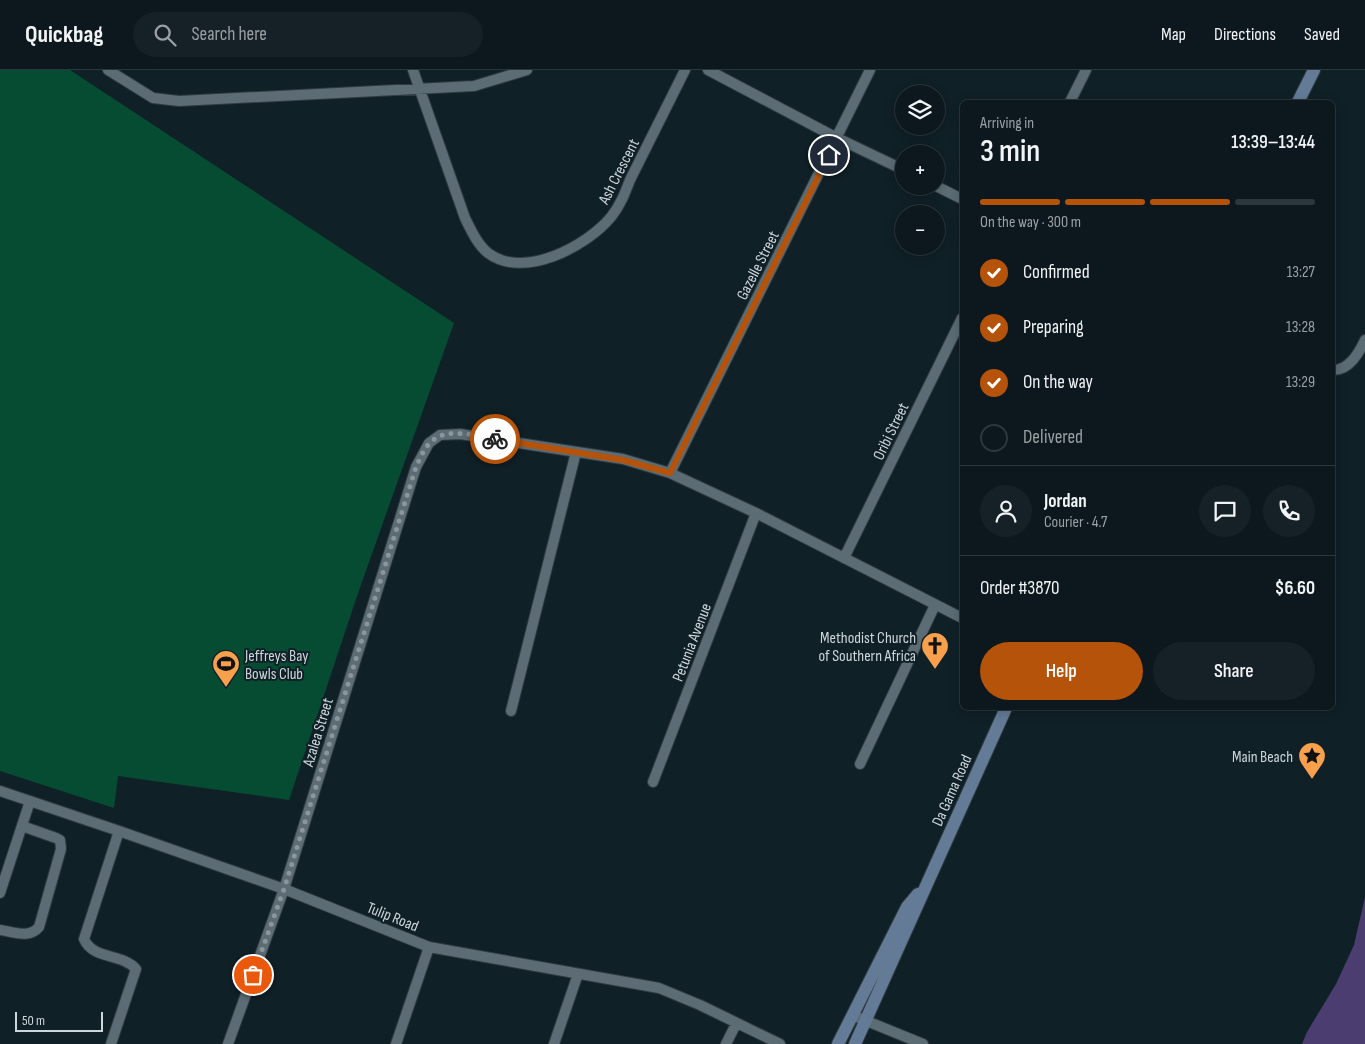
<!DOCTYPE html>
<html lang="en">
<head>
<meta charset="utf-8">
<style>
	:root { --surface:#0c181d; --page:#152126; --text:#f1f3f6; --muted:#9aa0a4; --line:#2c373b; --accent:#b45309 }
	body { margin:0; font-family:"Sofia Sans Condensed",sans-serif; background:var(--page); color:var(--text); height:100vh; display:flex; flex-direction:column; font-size:19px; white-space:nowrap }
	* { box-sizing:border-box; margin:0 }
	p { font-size:16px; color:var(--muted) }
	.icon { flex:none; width:28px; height:28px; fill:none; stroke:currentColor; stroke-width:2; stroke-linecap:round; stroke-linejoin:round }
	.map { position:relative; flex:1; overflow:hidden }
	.sheet { position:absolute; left:960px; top:30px; width:375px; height:610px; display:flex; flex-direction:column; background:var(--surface); border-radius:8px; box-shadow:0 2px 12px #0003,0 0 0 1px var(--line) }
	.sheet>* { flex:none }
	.controls { position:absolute; left:895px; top:15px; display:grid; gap:10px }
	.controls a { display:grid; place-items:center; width:50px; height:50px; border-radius:50%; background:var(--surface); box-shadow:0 2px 12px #0003,0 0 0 1px var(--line); font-size:25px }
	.scale { position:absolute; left:15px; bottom:12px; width:88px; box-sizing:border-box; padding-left:5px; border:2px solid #cdd6db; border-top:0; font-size:14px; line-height:18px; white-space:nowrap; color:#cdd6db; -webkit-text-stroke:4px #102027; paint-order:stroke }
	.pin { position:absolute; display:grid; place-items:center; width:42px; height:42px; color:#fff; margin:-21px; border:2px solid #fff; border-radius:50%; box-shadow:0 1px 5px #0007 }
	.courier { position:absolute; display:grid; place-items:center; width:50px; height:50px; margin:-25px; border:4px solid #b45309; border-radius:50%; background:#fff; color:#222; box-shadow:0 1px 6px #0007 }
	.summary em { font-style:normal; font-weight:600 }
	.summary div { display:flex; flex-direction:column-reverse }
	.summary { display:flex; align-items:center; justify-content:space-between; height:85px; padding:0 20px }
	h1 { font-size:32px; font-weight:600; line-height:38px }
	.bar { display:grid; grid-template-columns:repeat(4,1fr); gap:8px 5px; align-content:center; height:60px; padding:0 20px }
	.bar i { height:6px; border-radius:4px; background:var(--line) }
	.bar .on { background:var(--accent) }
	.bar p { grid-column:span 4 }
	.line { display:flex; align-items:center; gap:12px; padding:0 20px; border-top:1px solid var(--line) }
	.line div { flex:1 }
	.round { display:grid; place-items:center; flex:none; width:52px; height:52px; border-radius:26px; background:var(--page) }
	ol { padding:0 20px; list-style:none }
	li { display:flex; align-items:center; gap:15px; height:55px }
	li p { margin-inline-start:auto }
	li .icon { padding:5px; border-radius:50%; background:var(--accent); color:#fff; stroke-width:4 }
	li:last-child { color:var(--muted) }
	li i { width:28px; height:28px; border:2px solid var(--line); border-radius:50% }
	.button { display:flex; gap:10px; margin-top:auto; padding:10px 20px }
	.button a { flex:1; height:58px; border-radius:30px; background:var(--accent); color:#fff; font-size:20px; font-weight:600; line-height:58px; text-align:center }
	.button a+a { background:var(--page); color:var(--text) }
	header { display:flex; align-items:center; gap:30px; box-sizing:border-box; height:70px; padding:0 25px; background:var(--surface); border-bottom:1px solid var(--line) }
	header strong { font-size:24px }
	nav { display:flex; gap:28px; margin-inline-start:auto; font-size:18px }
	.search { width:350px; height:45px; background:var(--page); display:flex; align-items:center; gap:12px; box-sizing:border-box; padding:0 18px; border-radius:28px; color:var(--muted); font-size:19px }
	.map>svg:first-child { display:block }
</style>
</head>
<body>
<header>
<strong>Quickbag</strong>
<div class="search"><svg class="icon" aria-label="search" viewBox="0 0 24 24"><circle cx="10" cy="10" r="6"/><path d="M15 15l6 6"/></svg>Search here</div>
<nav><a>Map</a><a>Directions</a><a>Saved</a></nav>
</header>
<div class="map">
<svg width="1365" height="974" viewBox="0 0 1365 974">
	<rect width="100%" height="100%" fill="#102027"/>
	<path fill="#064c32" d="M 0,0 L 70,0 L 454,253 L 357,526 L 289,730 L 118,706 L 114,738 L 0,701 Z"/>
	<path fill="#4c3d70" d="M 1365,827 L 1365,974 L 1302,974 L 1307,962 L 1336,914 L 1354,875 Z"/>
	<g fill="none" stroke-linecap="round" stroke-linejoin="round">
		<defs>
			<path id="street" d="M 108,0 L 153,28 L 179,31 L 474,16 L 527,0
				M 413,0 L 465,148 C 471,160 477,174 488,183 C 524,210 587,176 611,147 C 620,136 625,123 630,110 L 685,0
				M 708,0 L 837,68 L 904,100
				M 1070,32 L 1086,0
				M 936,116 L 962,129
				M 1332,300 C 1349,301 1359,283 1365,270
				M 670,403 L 870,0
				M 844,488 L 962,248
				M 511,641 L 576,382
				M 860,694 L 935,535
				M 653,712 L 756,443
				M 0,721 L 119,761 L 284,819 L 429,877 L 659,918 L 700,935 L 780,974
				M 0,823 L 30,731
				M 0,860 C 14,862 29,869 39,857 L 61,779 L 60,770 L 56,768 L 22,756
				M 852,945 L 923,974
				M 111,974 L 136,899 C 122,883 93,890 84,869 L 119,761
				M 228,974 L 284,819 L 416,397 L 429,373 L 440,365 L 460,364 L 623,389 L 670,403 L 756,443 L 962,548
				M 396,974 L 429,877
				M 554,974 L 578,904
				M 726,974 L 736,954"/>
			<path id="secondary" d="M 1298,32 L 1314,0
				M 838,974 L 907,837 L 918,824
				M 855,974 L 1006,638"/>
		</defs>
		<use href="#street" stroke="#313a40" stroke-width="12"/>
		<use href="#secondary" stroke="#313a40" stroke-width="14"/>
		<use href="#street" stroke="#5b6c74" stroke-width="10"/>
		<use href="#secondary" stroke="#637b97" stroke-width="12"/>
	</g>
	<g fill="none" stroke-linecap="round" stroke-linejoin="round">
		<path stroke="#8b969c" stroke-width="5" stroke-dasharray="0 9" d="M 253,905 L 284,819 L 416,397 C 420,389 424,378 430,373 C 446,356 475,366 495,369"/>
		<path stroke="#b45309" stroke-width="6" d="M 495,369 L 623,390 L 670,403 L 829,85"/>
	</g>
	<defs>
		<symbol id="church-pin" viewBox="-11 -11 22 30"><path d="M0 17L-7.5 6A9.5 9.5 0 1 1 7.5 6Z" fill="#f8a04b" stroke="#102027"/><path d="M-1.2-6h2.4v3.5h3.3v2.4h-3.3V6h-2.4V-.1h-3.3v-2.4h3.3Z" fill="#111"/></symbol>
		<symbol id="stadium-pin" viewBox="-11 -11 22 30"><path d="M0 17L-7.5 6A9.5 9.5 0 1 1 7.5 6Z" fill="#f8a04b" stroke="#102027"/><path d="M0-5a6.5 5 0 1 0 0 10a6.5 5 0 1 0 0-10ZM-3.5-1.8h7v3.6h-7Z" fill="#111"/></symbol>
		<symbol id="sight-pin" viewBox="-11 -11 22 30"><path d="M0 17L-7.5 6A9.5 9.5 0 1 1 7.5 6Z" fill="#f8a04b" stroke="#102027"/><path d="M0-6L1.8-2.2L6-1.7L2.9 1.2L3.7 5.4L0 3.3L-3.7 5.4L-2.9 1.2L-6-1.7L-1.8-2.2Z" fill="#111"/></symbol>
	</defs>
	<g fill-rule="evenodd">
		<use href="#church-pin" x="919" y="560" width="32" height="43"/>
		<use href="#stadium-pin" x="210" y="578" width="32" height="43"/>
		<use href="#sight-pin" x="1296" y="670" width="32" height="43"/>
	</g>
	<g text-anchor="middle" stroke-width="4" stroke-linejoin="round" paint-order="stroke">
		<g font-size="16" fill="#cdd6db" stroke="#102027">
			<text transform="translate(618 101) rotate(-63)" y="6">Ash Crescent</text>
			<text transform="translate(757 195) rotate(-63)" y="6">Gazelle Street</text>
			<text transform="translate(890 361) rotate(-64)" y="6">Oribi Street</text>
			<text transform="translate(691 572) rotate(-69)" y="6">Petunia Avenue</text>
			<text transform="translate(317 662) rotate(-73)" y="6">Azalea Street</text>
			<text transform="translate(951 720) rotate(-66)" y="6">Da Gama Road</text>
			<text transform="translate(393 846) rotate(22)" y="6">Tulip Road</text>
		</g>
		<g font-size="16" fill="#cdd6db" stroke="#102027" text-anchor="end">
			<text x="916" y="573">Methodist Church<tspan x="916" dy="18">of Southern Africa</tspan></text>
			<text x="245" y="591" text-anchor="start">Jeffreys Bay<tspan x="245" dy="18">Bowls Club</tspan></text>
			<text x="1293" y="692">Main Beach</text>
		</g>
	</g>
</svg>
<div class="controls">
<a><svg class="icon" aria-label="layers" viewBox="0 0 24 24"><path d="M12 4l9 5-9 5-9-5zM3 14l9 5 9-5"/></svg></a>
<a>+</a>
<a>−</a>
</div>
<div class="scale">50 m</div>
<div class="pin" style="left:253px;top:905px;background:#ea580c"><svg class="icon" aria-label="bag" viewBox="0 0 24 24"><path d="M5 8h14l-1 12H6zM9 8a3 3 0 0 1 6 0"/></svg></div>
<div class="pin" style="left:829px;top:85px;background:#1f2937"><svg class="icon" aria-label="home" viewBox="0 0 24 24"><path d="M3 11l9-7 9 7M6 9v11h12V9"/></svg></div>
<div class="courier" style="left:495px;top:369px"><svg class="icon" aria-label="bike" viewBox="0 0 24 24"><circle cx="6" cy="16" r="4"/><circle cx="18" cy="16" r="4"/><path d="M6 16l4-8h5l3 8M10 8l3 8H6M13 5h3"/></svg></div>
<section class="sheet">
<div class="summary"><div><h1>3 min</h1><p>Arriving in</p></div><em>13:39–13:44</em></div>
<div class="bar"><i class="on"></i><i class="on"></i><i class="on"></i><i></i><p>On the way · 300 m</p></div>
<ol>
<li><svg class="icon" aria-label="check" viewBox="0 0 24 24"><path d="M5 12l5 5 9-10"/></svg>Confirmed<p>13:27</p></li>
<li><svg class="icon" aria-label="check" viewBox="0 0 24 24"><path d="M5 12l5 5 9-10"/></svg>Preparing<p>13:28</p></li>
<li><svg class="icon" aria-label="check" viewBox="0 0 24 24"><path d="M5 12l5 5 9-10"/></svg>On the way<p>13:29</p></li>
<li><i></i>Delivered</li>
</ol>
<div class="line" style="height:90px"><a class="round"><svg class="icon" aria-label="person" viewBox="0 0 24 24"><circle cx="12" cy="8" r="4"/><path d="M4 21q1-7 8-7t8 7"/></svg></a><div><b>Jordan</b><p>Courier · 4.7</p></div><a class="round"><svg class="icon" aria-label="chat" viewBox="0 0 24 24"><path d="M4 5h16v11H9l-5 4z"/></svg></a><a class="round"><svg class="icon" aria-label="phone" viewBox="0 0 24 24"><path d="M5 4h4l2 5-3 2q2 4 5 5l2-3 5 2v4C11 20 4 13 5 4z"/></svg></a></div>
<div class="line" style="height:65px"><div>Order #3870</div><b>$6.60</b></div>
<div class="button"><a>Help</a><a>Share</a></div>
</section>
</div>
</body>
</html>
